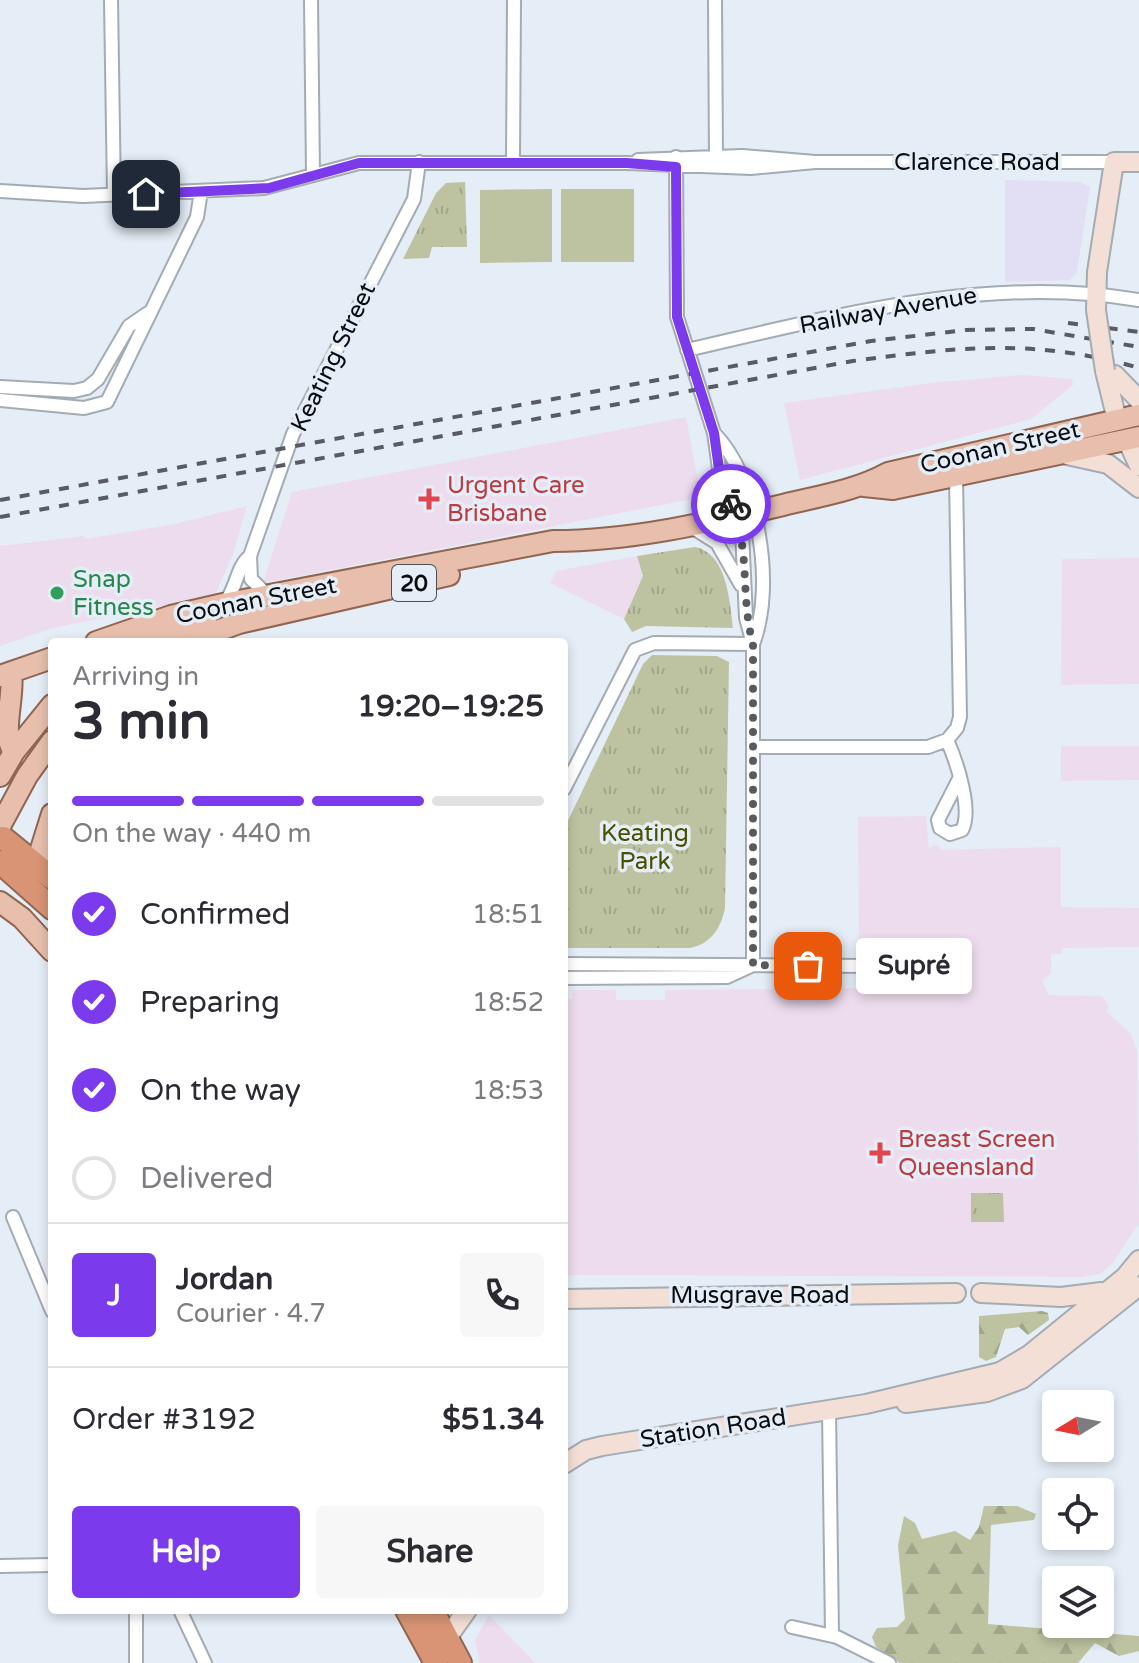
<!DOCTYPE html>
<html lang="en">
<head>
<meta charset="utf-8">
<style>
	:root { --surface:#fff; --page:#f7f7f7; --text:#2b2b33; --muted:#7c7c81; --line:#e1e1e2; --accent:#7c3aed }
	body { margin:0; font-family:"Varela Round",sans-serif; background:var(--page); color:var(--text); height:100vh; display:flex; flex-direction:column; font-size:30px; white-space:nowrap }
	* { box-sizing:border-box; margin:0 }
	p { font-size:26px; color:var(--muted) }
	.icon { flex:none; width:44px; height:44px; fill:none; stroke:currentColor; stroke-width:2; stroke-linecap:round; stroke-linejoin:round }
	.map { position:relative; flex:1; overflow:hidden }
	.drawer { position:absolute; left:48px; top:638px; width:520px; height:976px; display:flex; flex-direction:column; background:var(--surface); border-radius:8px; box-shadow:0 4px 12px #0003 }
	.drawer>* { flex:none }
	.needle { width:52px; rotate:260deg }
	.buttons { position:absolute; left:1042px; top:1390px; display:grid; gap:16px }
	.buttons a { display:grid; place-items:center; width:72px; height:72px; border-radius:8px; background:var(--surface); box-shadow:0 4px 12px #0003; font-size:40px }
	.pin { position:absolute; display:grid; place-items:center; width:68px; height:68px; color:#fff; margin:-34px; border-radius:16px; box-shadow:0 4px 12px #0006 }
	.courier { position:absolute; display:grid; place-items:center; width:80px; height:80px; margin:-40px; border:6px solid #7c3aed; border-radius:50%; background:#fff; color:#222; box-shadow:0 2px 10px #0007 }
	.bubble { position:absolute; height:56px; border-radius:8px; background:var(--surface); box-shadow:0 4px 12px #0003; font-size:26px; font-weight:700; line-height:56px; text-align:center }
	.headline em { font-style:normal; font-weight:700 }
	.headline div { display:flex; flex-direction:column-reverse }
	.headline { display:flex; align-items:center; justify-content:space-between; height:136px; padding:0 24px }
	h1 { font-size:52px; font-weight:700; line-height:60px }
	.bar { display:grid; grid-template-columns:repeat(4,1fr); gap:12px 8px; align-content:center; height:96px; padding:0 24px }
	.bar i { height:10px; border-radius:6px; background:var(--line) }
	.bar .on { background:var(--accent) }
	.bar p { grid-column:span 4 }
	.line { display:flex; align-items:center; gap:20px; padding:0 24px; border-top:2px solid var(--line) }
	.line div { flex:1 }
	.round { display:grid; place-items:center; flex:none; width:84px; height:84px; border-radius:8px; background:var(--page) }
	ol { padding:0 24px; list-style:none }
	li { display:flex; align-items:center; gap:24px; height:88px }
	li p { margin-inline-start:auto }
	li .icon { padding:8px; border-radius:50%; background:var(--accent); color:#fff; stroke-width:4 }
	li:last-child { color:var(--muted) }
	li i { width:44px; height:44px; border:4px solid var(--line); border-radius:50% }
	.action { display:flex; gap:16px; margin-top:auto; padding:16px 24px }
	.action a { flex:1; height:92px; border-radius:8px; background:var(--accent); color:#fff; font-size:32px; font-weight:700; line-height:92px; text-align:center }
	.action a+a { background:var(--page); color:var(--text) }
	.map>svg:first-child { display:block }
</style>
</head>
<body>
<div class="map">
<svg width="1139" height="1663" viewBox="0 0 1139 1663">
	<defs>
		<pattern id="forest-firs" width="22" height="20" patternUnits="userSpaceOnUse" patternTransform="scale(2)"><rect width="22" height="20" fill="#bdc3a1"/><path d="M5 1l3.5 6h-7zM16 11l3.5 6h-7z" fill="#a1a68a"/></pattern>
		<pattern id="park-tufts" width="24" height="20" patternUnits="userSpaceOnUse" patternTransform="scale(2)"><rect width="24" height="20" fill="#bdc3a1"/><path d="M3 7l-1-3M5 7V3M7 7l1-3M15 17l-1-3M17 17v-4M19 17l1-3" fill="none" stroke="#a1a68a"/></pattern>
	</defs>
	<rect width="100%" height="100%" fill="#e5edf6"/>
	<path fill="#eddced" d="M 1021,375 L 1072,379 L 1073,385 L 1031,419 L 800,480 L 784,403 L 931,383 Z
		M 686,417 L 699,486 L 692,499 L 263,583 L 292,492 Z
		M 247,506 L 233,554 L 215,595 L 49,629 L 0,646 L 0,546 L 84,536 L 85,539 L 175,524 Z
		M 637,556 L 643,576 L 624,619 L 550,583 L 556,571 Z
		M 1139,558 L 1139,684 L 1061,685 L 1062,559 Z
		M 1061,746 L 1139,746 L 1139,780 L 1061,781 Z
		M 926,816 L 929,850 L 932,846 L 939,845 L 940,850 L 1061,847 L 1061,907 L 1139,908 L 1139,947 L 1062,948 L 1061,954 L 1051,954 L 1051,973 L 1042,981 L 1049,995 L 1102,996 L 1109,1006 L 1106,1011 L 1131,1034 L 1137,1051 L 1139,1223 L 1112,1264 L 1100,1274 L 1081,1277 L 564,1275 L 564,1000 L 572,999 L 572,990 L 616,990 L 616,1000 L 665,1000 L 665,990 L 868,988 L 869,948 L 859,948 L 858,817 Z
		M 489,1615 L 535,1663 L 480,1663 L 475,1640 Z"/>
	<path fill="#e2dff5" d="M 1005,180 L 1080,182 L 1090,187 L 1077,272 L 1070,280 L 1005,282 Z"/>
	<path fill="url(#forest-firs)" d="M 1042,1311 L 1048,1313 L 1049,1320 L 1028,1335 L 1019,1327 L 1005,1329 L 996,1357 L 986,1361 L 979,1357 L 979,1316 Z
		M 984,1506 L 1017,1506 L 1036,1514 L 1034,1520 L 991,1525 L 988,1624 L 1139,1636 L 1139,1651 L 1119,1656 L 1095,1643 L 1078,1663 L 900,1663 L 876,1647 L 872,1637 L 877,1628 L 897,1627 L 905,1619 L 898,1545 L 904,1516 L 915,1523 L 922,1539 L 955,1531 L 970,1540 L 979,1527 Z"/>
	<path fill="url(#park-tufts)" d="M 465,182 L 467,247 L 432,247 L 429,258 L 403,259 L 436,193 L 446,183 Z
		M 695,547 C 727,553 730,602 733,628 L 646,626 L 632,632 L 624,619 L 643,576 L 637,556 Z
		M 652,655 L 717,656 L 729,662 L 725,908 C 721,928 711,944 690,948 L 564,948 L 564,829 L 643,664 Z
		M 971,1193 L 1003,1193 L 1004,1222 L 971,1222 Z"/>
	<path fill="#bdc3a1" d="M 552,189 L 552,262 L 480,263 L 480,190 Z
		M 561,189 L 634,189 L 634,262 L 561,262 Z"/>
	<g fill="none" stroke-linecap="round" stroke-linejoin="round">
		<defs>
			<path id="street" d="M 111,0 L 114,195
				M 311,0 L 313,173
				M 715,0 L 716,161
				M 676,157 L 677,317 L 714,433 L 719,469 L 742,532 L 746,618 L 753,644 L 753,965
				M 638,160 L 742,156 L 815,162 L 1114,162
				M 513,162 L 514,0
				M 0,191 L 83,196 L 264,188 L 359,163 L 627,163 L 751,168 L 815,162
				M 687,350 C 835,316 987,274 1139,300
				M 0,387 L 74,391 L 87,388 L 98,379 L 129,326 L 148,313
				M 0,400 L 84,408 L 107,402 L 197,217 L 201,191
				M 714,433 C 758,478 776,585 753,644
				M 956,476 L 960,717 L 957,728 L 947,740 C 956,760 973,810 962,830 L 950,834 L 940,828 L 938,820 L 959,779
				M 693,528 L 717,543 L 741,585
				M 250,556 L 251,579 L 268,596
				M 223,604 C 237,591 235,568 250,556 L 293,434 L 414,199 L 419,162
				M 754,747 L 928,747 L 947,740
				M 564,789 L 635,650 L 654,643 L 753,644
				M 564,964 L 868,966
				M 564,978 L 727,977 L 753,965
				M 13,1217 L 52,1311
				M 829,1410 L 832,1635
				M 0,1566 L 52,1565
				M 136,1610 L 136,1663
				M 180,1610 L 205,1663
				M 792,1627 L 837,1637 L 889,1663"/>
			<path id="secondary" d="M 1096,310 L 1097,272 L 1114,162 L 1139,162
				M 1105,371 L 1117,420
				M 1115,375 L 1139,400
				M 1127,440 L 1139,466
				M 1067,455 L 1108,464 L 1139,488
				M 981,1293 L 1061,1297 L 1101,1292
				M 564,1299 L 956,1293
				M 906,1403 L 987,1392 L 1022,1379 L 1139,1286
				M 564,1464 L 586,1450 L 602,1446 L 866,1404 L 1000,1372 L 1029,1355 L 1125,1277 L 1139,1260
				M 437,1643 L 447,1638 L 467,1610"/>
			<path id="primary" d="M 864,486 L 893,489 L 1139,437
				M 96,642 L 171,616 L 223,604 L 553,541 C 630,541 708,523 783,505 C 819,496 855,491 888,473 L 1139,415
				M 143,642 L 206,621
				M 187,642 L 239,623 L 449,575
				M 11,672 C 15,697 0,733 14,752
				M 0,676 L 52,658
				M 0,776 L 14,752 L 52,705
				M 0,826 L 27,776 L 52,741
				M 36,865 L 52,814
				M 0,902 L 22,918 L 52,951"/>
			<path id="highway" d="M 3,838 L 52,878
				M 0,862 L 52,908
				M 407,1610 L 436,1663
				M 432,1610 L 460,1663"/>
		</defs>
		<use href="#street" stroke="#a3abb3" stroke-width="16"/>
		<use href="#secondary" stroke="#a3abb3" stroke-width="22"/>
		<use href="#primary" stroke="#906551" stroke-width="24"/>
		<use href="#highway" stroke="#906551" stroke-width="26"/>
		<use href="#street" stroke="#fff" stroke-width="12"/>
		<use href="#secondary" stroke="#f3dfd5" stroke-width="18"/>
		<use href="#primary" stroke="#e8bfac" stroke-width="20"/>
		<use href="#highway" stroke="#d89474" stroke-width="22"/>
		<path stroke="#585c62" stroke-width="4" stroke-dasharray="10 10" stroke-linecap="butt" d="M 1068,323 L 1139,332
			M 0,500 L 871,341 L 966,330 L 1033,329 L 1139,347
			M 0,517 L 853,361 C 957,347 1036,338 1139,368"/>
		<defs>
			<path id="secondary-bridge" d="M 1096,310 L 1105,371"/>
		</defs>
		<use href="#secondary-bridge" stroke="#a3abb3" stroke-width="22" stroke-linecap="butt"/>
		<use href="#secondary-bridge" stroke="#f3dfd5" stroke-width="18"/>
	</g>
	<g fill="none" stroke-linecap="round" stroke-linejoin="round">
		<path stroke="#575b60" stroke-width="8" stroke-dasharray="0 14.4" d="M 731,504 C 751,548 740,598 753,644 L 753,965 L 808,966"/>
		<path stroke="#7c3aed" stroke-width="10" d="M 146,194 L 269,188 L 359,163 L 627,163 L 676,167 L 677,317 L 714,433 L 719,469 L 731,504"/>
	</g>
	<g fill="#e0444e" stroke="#e5edf6" stroke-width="3">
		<path d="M425 487h8v8h8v8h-8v8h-8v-8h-8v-8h8z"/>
		<path d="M876 1141h8v8h8v8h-8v8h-8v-8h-8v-8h8z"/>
	</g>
	<circle fill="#2e9e5b" stroke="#e5edf6" stroke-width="3" cx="57" cy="593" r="8"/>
	<g text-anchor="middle" stroke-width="7" stroke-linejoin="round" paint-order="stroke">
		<rect fill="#e5edf6" stroke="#4c5055" stroke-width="2" x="392" y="565" width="44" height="36" rx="6"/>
		<g font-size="22" font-weight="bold" fill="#0a0d10">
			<text x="414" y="591">20</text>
		</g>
		<g font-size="24" fill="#0a0d10" stroke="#e5edf6">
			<text x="977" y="170">Clarence Road</text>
			<text transform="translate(888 310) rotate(-10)" y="8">Railway Avenue</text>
			<text transform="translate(333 357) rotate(-64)" y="8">Keating Street</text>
			<text transform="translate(1000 447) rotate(-13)" y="8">Coonan Street</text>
			<text transform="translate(256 600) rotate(-11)" y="8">Coonan Street</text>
			<text x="760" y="1303">Musgrave Road</text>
			<text transform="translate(713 1428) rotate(-9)" y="8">Station Road</text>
		</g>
		<g font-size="24" fill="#be3a42" stroke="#e5edf6" text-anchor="start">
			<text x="447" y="493">Urgent Care<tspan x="447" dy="28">Brisbane</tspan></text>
			<text x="898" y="1147">Breast Screen<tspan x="898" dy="28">Queensland</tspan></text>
		</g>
		<g font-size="24" fill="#27864d" stroke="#e5edf6" text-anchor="start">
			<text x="73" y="587">Snap<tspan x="73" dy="28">Fitness</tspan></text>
		</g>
		<g font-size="24" fill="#494f00" stroke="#e5edf6">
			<text x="645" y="841">Keating<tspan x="645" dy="28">Park</tspan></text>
		</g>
	</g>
</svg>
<div class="buttons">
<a><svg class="needle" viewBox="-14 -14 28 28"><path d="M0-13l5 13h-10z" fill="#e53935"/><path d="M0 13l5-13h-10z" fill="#7c7c81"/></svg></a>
<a><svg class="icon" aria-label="locate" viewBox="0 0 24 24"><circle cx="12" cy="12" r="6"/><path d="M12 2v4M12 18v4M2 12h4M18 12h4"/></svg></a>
<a><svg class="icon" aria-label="layers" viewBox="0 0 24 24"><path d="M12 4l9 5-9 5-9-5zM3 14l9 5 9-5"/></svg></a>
</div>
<div class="pin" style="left:808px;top:966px;background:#ea580c"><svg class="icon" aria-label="bag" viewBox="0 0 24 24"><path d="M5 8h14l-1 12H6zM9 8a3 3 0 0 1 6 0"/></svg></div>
<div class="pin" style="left:146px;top:194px;background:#1f2937"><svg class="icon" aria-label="home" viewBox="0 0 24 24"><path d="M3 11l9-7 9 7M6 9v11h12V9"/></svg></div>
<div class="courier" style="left:731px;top:504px"><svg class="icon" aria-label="bike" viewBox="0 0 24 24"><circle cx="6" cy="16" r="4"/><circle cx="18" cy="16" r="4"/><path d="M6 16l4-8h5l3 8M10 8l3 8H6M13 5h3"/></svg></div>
<div class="bubble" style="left:856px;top:938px;width:116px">Supré</div>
<section class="drawer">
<div class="headline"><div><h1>3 min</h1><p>Arriving in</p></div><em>19:20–19:25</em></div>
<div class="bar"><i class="on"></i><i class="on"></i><i class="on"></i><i></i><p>On the way · 440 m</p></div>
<ol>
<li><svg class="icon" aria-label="check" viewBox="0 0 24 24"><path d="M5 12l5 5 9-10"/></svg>Confirmed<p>18:51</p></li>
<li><svg class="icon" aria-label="check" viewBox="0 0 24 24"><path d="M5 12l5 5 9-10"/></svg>Preparing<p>18:52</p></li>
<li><svg class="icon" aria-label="check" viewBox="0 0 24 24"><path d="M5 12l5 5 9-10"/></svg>On the way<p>18:53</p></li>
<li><i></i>Delivered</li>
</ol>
<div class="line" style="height:144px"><b class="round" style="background:var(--accent);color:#fff">J</b><div><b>Jordan</b><p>Courier · 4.7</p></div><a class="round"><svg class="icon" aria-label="phone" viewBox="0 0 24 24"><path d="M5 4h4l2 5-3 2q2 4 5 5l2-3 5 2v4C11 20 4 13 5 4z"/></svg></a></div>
<div class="line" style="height:104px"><div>Order #3192</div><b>$51.34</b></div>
<div class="action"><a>Help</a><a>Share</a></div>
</section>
</div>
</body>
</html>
